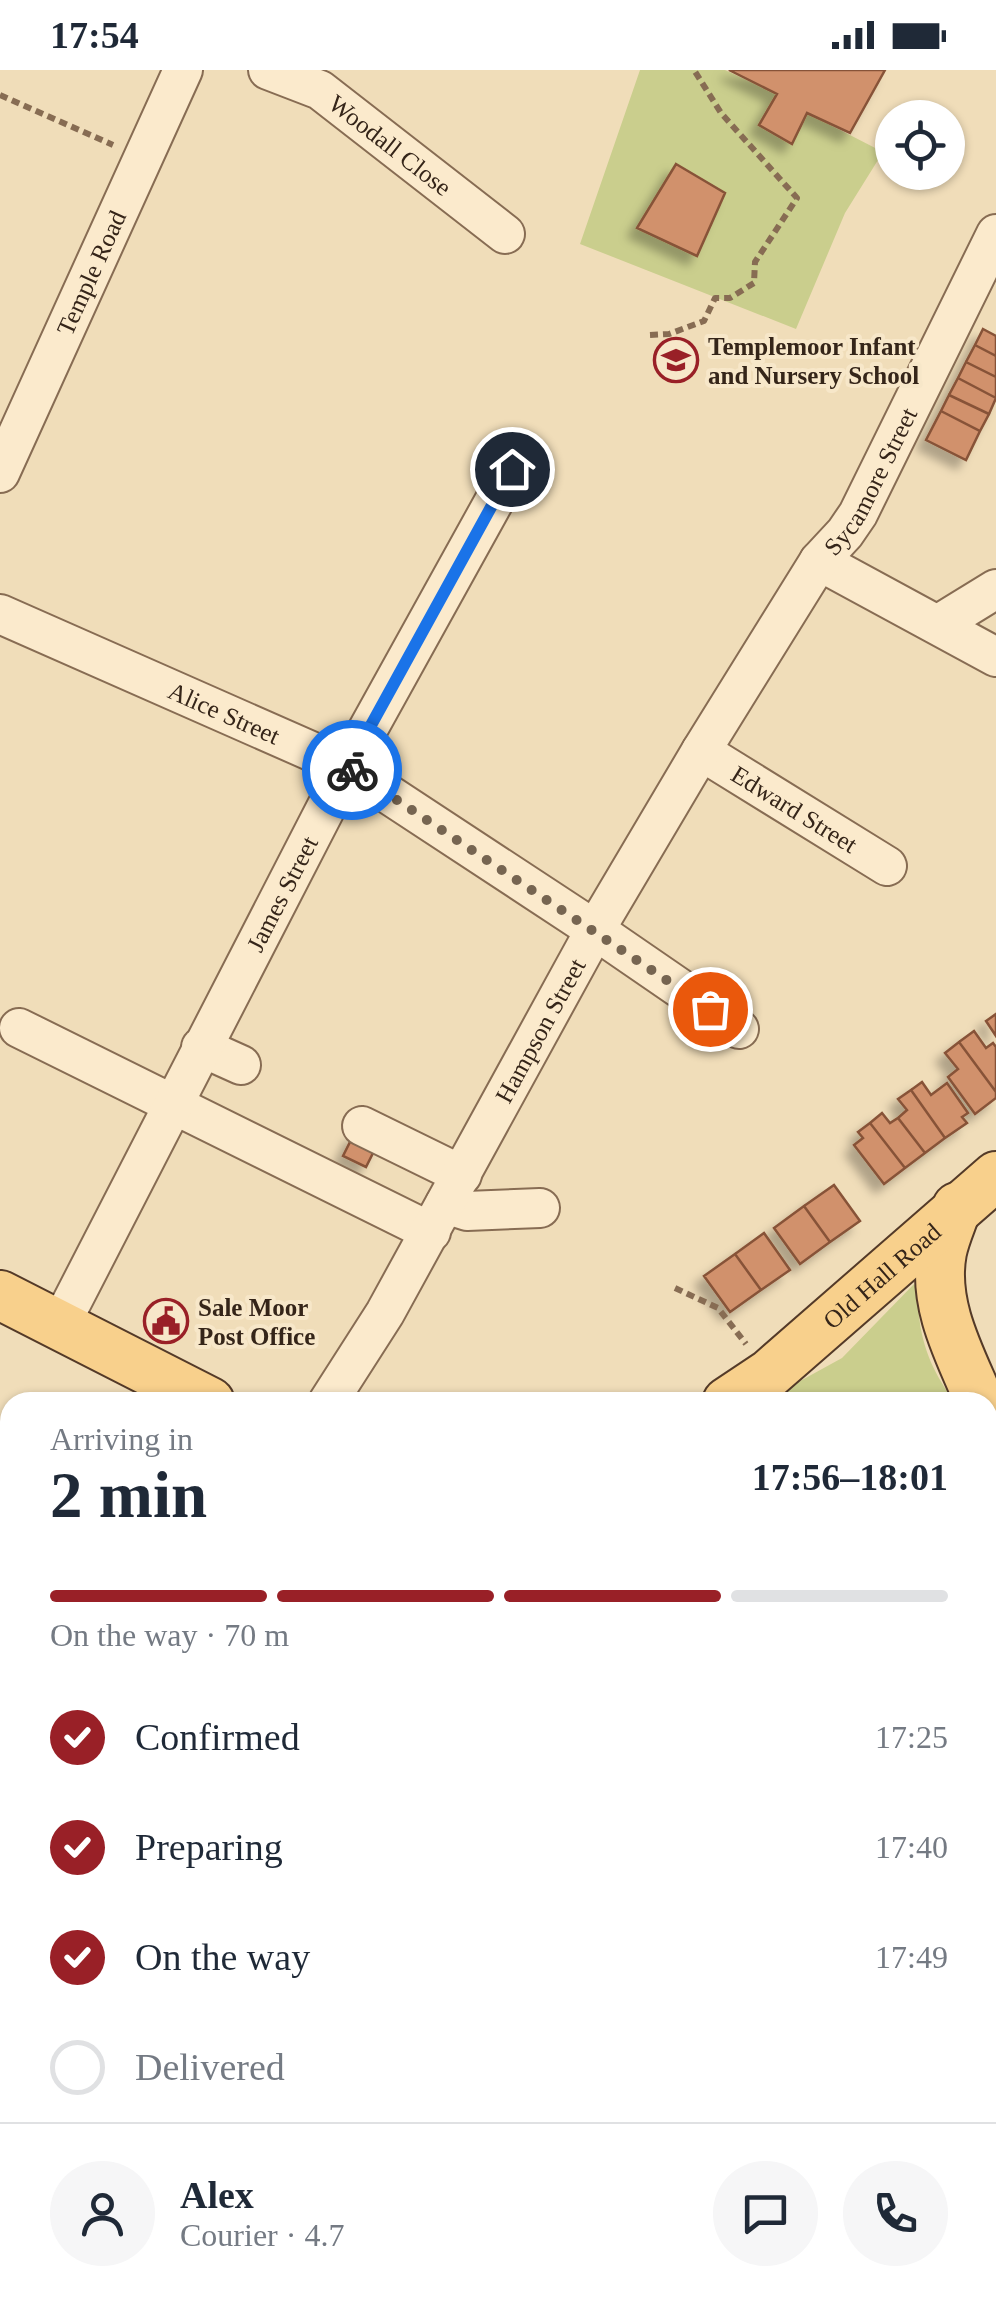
<!DOCTYPE html>
<html lang="en">
<head>
<meta charset="utf-8">
<style>
	:root { --surface:#fff; --page:#f6f6f7; --text:#1f2937; --muted:#747a83; --line:#e0e1e3; --accent:#992027 }
	body { margin:0; font-family:"Times New Roman",serif; background:var(--page); color:var(--text); height:100vh; display:flex; flex-direction:column; font-size:38px; white-space:nowrap }
	* { box-sizing:border-box; margin:0 }
	p { font-size:32px; color:var(--muted) }
	.icon { flex:none; width:55px; height:55px; fill:none; stroke:currentColor; stroke-width:2; stroke-linecap:round; stroke-linejoin:round }
	.map { position:relative; flex:1; overflow:hidden }
	.drawer { position:absolute; left:0px; top:1322px; width:998px; height:932px; display:flex; flex-direction:column; background:var(--surface); border-radius:30px 30px 0 0; box-shadow:0 2px 8px #0004 }
	.drawer>* { flex:none }
	.controls { position:absolute; left:875px; top:30px; display:grid; gap:20px }
	.controls a { display:grid; place-items:center; width:90px; height:90px; border-radius:50%; background:var(--surface); box-shadow:0 2px 8px #0004; font-size:50px }
	.pin { position:absolute; display:grid; place-items:center; width:85px; height:85px; color:#fff; margin:-42px; border:5px solid #fff; border-radius:50%; box-shadow:0 2px 10px #0007 }
	.courier { position:absolute; display:grid; place-items:center; width:100px; height:100px; margin:-50px; border:8px solid #1a73e8; border-radius:50%; background:#fff; color:#222; box-shadow:0 2px 12px #0007 }
	.head em { font-style:normal; font-weight:700 }
	.head div { display:flex; flex-direction:column-reverse }
	.head { display:flex; align-items:center; justify-content:space-between; height:170px; padding:0 50px }
	h1 { font-size:65px; font-weight:700; line-height:75px }
	.bar { display:grid; grid-template-columns:repeat(4,1fr); gap:15px 10px; align-content:center; height:120px; padding:0 50px }
	.bar i { height:12px; border-radius:8px; background:var(--line) }
	.bar .current { background:var(--accent) }
	.bar p { grid-column:span 4 }
	.line { display:flex; align-items:center; gap:25px; padding:0 50px; border-top:2px solid var(--line) }
	.line div { flex:1 }
	.round { display:grid; place-items:center; flex:none; width:105px; height:105px; border-radius:52px; background:var(--page) }
	ol { padding:0 50px; list-style:none }
	li { display:flex; align-items:center; gap:30px; height:110px }
	li p { margin-inline-start:auto }
	li .icon { padding:10px; border-radius:50%; background:var(--accent); color:#fff; stroke-width:4 }
	li:last-child { color:var(--muted) }
	li i { width:55px; height:55px; border:5px solid var(--line); border-radius:50% }
	.status { display:flex; justify-content:space-between; align-items:center; height:70px; padding:0 50px; background:var(--surface); direction:ltr }
	.status svg { height:28px; fill:currentColor }
	.map>svg:first-child { display:block }
</style>
</head>
<body>
<div class="status"><b>17:54</b><svg viewBox="0 0 49 12"><path d="M0 12V9h3v3zM5 12V6h3v6zM10 12V3h3v9zM15 12V0h3v12zM26 1h20v11H26zM47 4h2v5h-2z"/></svg></div>
<div class="map">
<svg width="996" height="2254" viewBox="0 0 996 2254">
	<defs>
		<filter id="shadow"><feDropShadow dx="-9" dy="9" stdDeviation="5" flood-color="#0004"/></filter>
	</defs>
	<rect width="100%" height="100%" fill="#f0ddb9"/>
	<path fill="#cace8d" d="M 640,0 L 725,0 L 777,24 L 759,55 L 791,74 L 807,43 L 883,82 L 845,143 L 796,259 L 580,174 Z
		M 914,1214 C 921,1225 918,1233 919,1245 C 922,1278 935,1306 955,1332 L 821,1326 L 781,1332 L 782,1321 L 842,1288 Z"/>
	<path fill="#d1916c" stroke="#875338" stroke-width="2.5" filter="url(#shadow)" d="M 729,0 L 885,0 L 850,63 L 807,43 L 792,74 L 759,55 L 777,24 Z
		M 676,94 L 725,123 L 697,186 L 637,158 Z
		M 983,259 L 996,266 L 996,286 L 975,275 Z
		M 975,275 L 996,286 L 996,307 L 966,292 Z
		M 966,292 L 996,307 L 996,328 L 958,308 Z
		M 958,308 L 996,328 L 989,344 L 949,325 Z
		M 949,325 L 989,344 L 980,361 L 941,341 Z
		M 941,341 L 980,361 L 966,390 L 926,370 Z
		M 996,944 L 996,966 L 986,951 Z
		M 974,961 L 986,978 L 993,973 L 996,977 L 996,1022 L 959,972 Z
		M 959,972 L 996,1022 L 996,1028 L 975,1044 L 948,1007 L 958,999 L 945,983 Z
		M 922,1012 L 931,1025 L 947,1013 L 968,1043 L 962,1047 L 967,1053 L 945,1068 L 911,1020 Z
		M 911,1020 L 945,1068 L 925,1083 L 898,1048 L 907,1040 L 898,1029 Z
		M 882,1043 L 890,1053 L 898,1048 L 925,1083 L 905,1098 L 870,1053 Z
		M 870,1053 L 905,1098 L 884,1114 L 854,1075 L 863,1068 L 858,1062 Z
		M 355,1062 L 378,1073 L 366,1097 L 343,1086 Z
		M 834,1115 L 860,1151 L 830,1172 L 804,1136 Z
		M 804,1136 L 830,1172 L 800,1194 L 774,1158 Z
		M 764,1163 L 790,1200 L 761,1220 L 735,1184 Z
		M 735,1184 L 761,1220 L 730,1242 L 704,1206 Z"/>
	<g fill="none" stroke-linecap="round" stroke-linejoin="round">
		<defs>
			<g id="minor">
				<path id="s1" d="M 268,0 L 320,20 L 505,164"/>
				<path id="s2" d="M 0,403 L 183,0"/>
				<path d="M 819,491 L 996,587"/>
				<path id="s3" d="M 0,544 L 347,697 L 595,860 L 739,959"/>
				<path d="M 939,554 L 996,519"/>
				<path id="s4" d="M 701,681 L 887,796"/>
				<path d="M 19,958 L 431,1162"/>
				<path d="M 201,977 L 241,995"/>
				<path d="M 362,1056 L 462,1105"/>
				<path d="M 445,1134 L 467,1141 L 540,1138"/>
				<path id="s5" d="M 60,1255 L 347,697 L 512,399"/>
				<path id="s6" d="M 328,1332 L 385,1243 L 595,860 L 701,681 L 819,491 L 845,463 L 858,444 L 996,164"/>
				<path d="M 0,1617 L 10,1619"/>
				<path d="M 988,1973 L 996,1972"/>
				<path d="M 430,2245 L 431,2254"/>
				<path d="M 730,2245 L 731,2254"/>
			</g>
			<g id="major">
				<path d="M 957,1137 C 952,1152 945,1167 942,1182 C 932,1235 960,1285 980,1332"/>
				<path d="M 0,1225 L 210,1332"/>
				<path id="s7" d="M 727,1332 L 769,1304 L 996,1106"/>
				<path d="M 988,1373 L 996,1374"/>
				<path d="M 0,1579 L 10,1574"/>
			</g>
		</defs>
		<use href="#minor" stroke="#876c53" stroke-width="42"/>
		<use href="#major" stroke="#543a28" stroke-width="52"/>
		<path stroke="#876c53" stroke-width="6" stroke-dasharray="8 5" stroke-linecap="butt" d="M 0,25 L 113,75
			M 650,265 L 669,264 L 704,251 L 715,228 L 730,228 L 754,213 L 755,192 L 797,128 L 721,43 L 694,0
			M 675,1218 L 718,1238 L 746,1274
			M 817,1332 L 830,1332"/>
		<use href="#minor" stroke="#fbeacc" stroke-width="38"/>
		<use href="#major" stroke="#f8d08c" stroke-width="48"/>
	</g>
	<g fill="none" stroke-linecap="round" stroke-linejoin="round">
		<path stroke="#766551" stroke-width="10" stroke-dasharray="0 18" d="M 352,700 L 710,939"/>
		<path stroke="#1a73e8" stroke-width="12" d="M 352,700 L 348,697 L 512,399"/>
	</g>
	<defs>
		<symbol id="school-ring" viewBox="-11 -11 22 22"><circle r="9.5" fill="#f7e7c9" stroke="#992027" stroke-width="1.5"/><path d="M0-5L7-2L0 1L-7-2ZM-4 1L0 2.5L4 1V4Q0 6-4 4Z" fill="#992027"/></symbol>
		<symbol id="civic-ring" viewBox="-11 -11 22 22"><circle r="9.5" fill="#f7e7c9" stroke="#992027" stroke-width="1.5"/><path d="M-.6-6.5H3V-4.5H.6V-3L4-1V1h2V6H-6V1h2V-1L-.6-3ZM-1.2 2.5V6h2.4V2.5Z" fill="#992027"/></symbol>
	</defs>
	<g fill-rule="evenodd">
		<use href="#school-ring" x="651" y="265" width="50" height="50"/>
		<use href="#civic-ring" x="141" y="1226" width="50" height="50"/>
	</g>
	<g text-anchor="middle" stroke-width="8" stroke-linejoin="round" paint-order="stroke">
		<g font-size="25" fill="#352519" stroke="#f7e7c9">
			<text dy="9" stroke="none"><textPath href="#s1" startOffset="145">Woodall Close</textPath></text>
			<text dy="9" stroke="none"><textPath href="#s2" startOffset="220">Temple Road</textPath></text>
			<text dy="9" stroke="none"><textPath href="#s6" startOffset="1070">Sycamore Street</textPath></text>
			<text dy="9" stroke="none"><textPath href="#s3" startOffset="245">Alice Street</textPath></text>
			<text dy="9" stroke="none"><textPath href="#s4" startOffset="110">Edward Street</textPath></text>
			<text dy="9" stroke="none"><textPath href="#s5" startOffset="485">James Street</textPath></text>
			<text dy="9" stroke="none"><textPath href="#s6" startOffset="428">Hampson Street</textPath></text>
			<text dy="9" stroke="none"><textPath href="#s7" startOffset="200">Old Hall Road</textPath></text>
		</g>
		<g font-size="25" font-weight="bold" fill="#352519" stroke="#f7e7c9" text-anchor="start">
			<text x="708" y="285">Templemoor Infant<tspan x="708" dy="29">and Nursery School</tspan></text>
			<text x="198" y="1246">Sale Moor<tspan x="198" dy="29">Post Office</tspan></text>
		</g>
	</g>
</svg>
<div class="controls">
<a><svg class="icon" aria-label="locate" viewBox="0 0 24 24"><circle cx="12" cy="12" r="6"/><path d="M12 2v4M12 18v4M2 12h4M18 12h4"/></svg></a>
</div>
<div class="pin" style="left:710px;top:939px;background:#ea580c"><svg class="icon" aria-label="bag" viewBox="0 0 24 24"><path d="M5 8h14l-1 12H6zM9 8a3 3 0 0 1 6 0"/></svg></div>
<div class="pin" style="left:512px;top:399px;background:#1f2937"><svg class="icon" aria-label="home" viewBox="0 0 24 24"><path d="M3 11l9-7 9 7M6 9v11h12V9"/></svg></div>
<div class="courier" style="left:352px;top:700px"><svg class="icon" aria-label="bike" viewBox="0 0 24 24"><circle cx="6" cy="16" r="4"/><circle cx="18" cy="16" r="4"/><path d="M6 16l4-8h5l3 8M10 8l3 8H6M13 5h3"/></svg></div>
<section class="drawer">
<div class="head"><div><h1>2 min</h1><p>Arriving in</p></div><em>17:56–18:01</em></div>
<div class="bar"><i class="current"></i><i class="current"></i><i class="current"></i><i></i><p>On the way · 70 m</p></div>
<ol>
<li><svg class="icon" aria-label="check" viewBox="0 0 24 24"><path d="M5 12l5 5 9-10"/></svg>Confirmed<p>17:25</p></li>
<li><svg class="icon" aria-label="check" viewBox="0 0 24 24"><path d="M5 12l5 5 9-10"/></svg>Preparing<p>17:40</p></li>
<li><svg class="icon" aria-label="check" viewBox="0 0 24 24"><path d="M5 12l5 5 9-10"/></svg>On the way<p>17:49</p></li>
<li><i></i>Delivered</li>
</ol>
<div class="line" style="height:180px"><a class="round"><svg class="icon" aria-label="person" viewBox="0 0 24 24"><circle cx="12" cy="8" r="4"/><path d="M4 21q1-7 8-7t8 7"/></svg></a><div><b>Alex</b><p>Courier · 4.7</p></div><a class="round"><svg class="icon" aria-label="chat" viewBox="0 0 24 24"><path d="M4 5h16v11H9l-5 4z"/></svg></a><a class="round"><svg class="icon" aria-label="phone" viewBox="0 0 24 24"><path d="M5 4h4l2 5-3 2q2 4 5 5l2-3 5 2v4C11 20 4 13 5 4z"/></svg></a></div>
</section>
</div>
</body>
</html>
